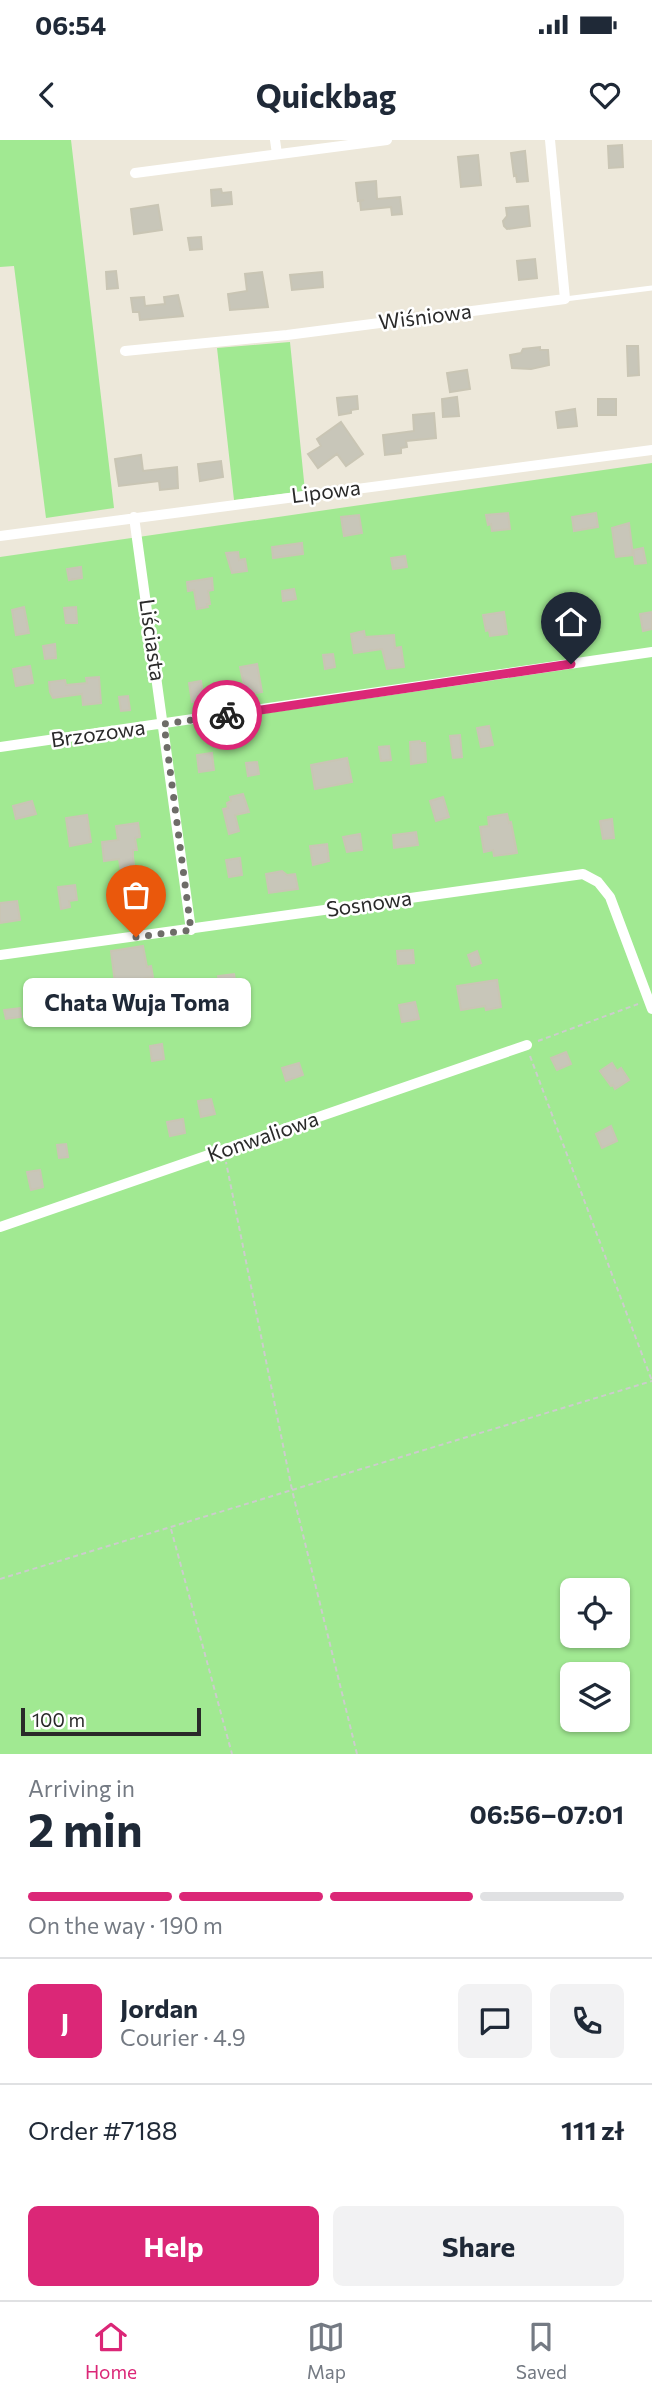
<!DOCTYPE html>
<html lang="en">
<head>
<meta charset="utf-8">
<style>
	:root { --surface:#fff; --page:#f2f2f3; --text:#1f2937; --muted:#747a83; --line:#e0e1e3; --accent:#db2777 }
	body { margin:0; font-family:Commissioner,sans-serif; background:var(--page); color:var(--text); height:100vh; display:flex; flex-direction:column; font-size:26px; white-space:nowrap }
	* { box-sizing:border-box; margin:0 }
	p { font-size:23px; color:var(--muted) }
	.icon { flex:none; width:38px; height:38px; fill:none; stroke:currentColor; stroke-width:2; stroke-linecap:round; stroke-linejoin:round }
	.map { position:relative; height:1614px; overflow:hidden }
	.details { display:flex; flex-direction:column; background:var(--surface); flex:1 }
	.details>* { flex:none }
	.fabs { position:absolute; left:560px; top:1438px; display:grid; gap:14px }
	.fabs a { display:grid; place-items:center; width:70px; height:70px; border-radius:10px; background:var(--surface); box-shadow:0 2px 5px #0004; font-size:35px }
	.scale { position:absolute; left:21px; bottom:18px; width:180px; box-sizing:border-box; padding-left:7px; border:4px solid #2a2a2a; border-top:0; font-size:19px; line-height:24px; white-space:nowrap; color:#2a2a2a; -webkit-text-stroke:5px #fff; paint-order:stroke }
	.pin { position:absolute; display:grid; place-items:center; width:60px; height:60px; color:#fff; margin:-72px -30px; border-radius:50% 50% 50% 0; rotate:-45deg; box-shadow:0 0 7px #0007 }
	.pin .icon { rotate:45deg }
	.courier { position:absolute; display:grid; place-items:center; width:70px; height:70px; margin:-35px; border:5px solid #db2777; border-radius:50%; background:#fff; color:#222; box-shadow:0 2px 9px #0007 }
	.bubble { position:absolute; height:49px; border-radius:10px; background:var(--surface); box-shadow:0 2px 5px #0004; font-size:23px; font-weight:700; line-height:49px; text-align:center }
	.headline em { font-style:normal; font-weight:700 }
	.headline div { display:flex; flex-direction:column-reverse }
	.headline { display:flex; align-items:center; justify-content:space-between; height:119px; padding:0 28px }
	h1 { font-size:46px; font-weight:700; line-height:52px }
	.bar { display:grid; grid-template-columns:repeat(4,1fr); gap:10px 7px; align-content:center; height:84px; padding:0 28px }
	.bar i { height:9px; border-radius:5px; background:var(--line) }
	.bar .on { background:var(--accent) }
	.bar p { grid-column:span 4 }
	.line { display:flex; align-items:center; gap:18px; padding:0 28px; border-top:2px solid var(--line) }
	.line div { flex:1 }
	.round { display:grid; place-items:center; flex:none; width:74px; height:74px; border-radius:10px; background:var(--page) }
	.cta { display:flex; gap:14px; margin-top:auto; padding:14px 28px }
	.cta a { flex:1; height:80px; border-radius:10px; background:var(--accent); color:#fff; font-size:28px; font-weight:700; line-height:80px; text-align:center }
	.cta a+a { background:var(--page); color:var(--text) }
	.status { display:flex; justify-content:space-between; align-items:center; height:49px; padding:0 35px; background:var(--surface); direction:ltr }
	.status svg { height:19px; fill:currentColor }
	header { display:flex; justify-content:space-between; align-items:center; height:91px; padding:0 28px; background:var(--surface); font-size:32px; font-weight:700 }
	.tab-bar { display:flex; justify-content:space-around; align-items:center; height:98px; border-top:2px solid var(--line); background:var(--surface); font-size:19px; color:var(--muted) }
	.tab-bar a { display:grid; justify-items:center; gap:4px }
	.tab-bar .on { color:var(--accent) }
	.map>svg:first-child { display:block }
</style>
</head>
<body>
<div class="status"><b>06:54</b><svg viewBox="0 0 49 12"><path d="M0 12V9h3v3zM5 12V6h3v6zM10 12V3h3v9zM15 12V0h3v12zM26 1h20v11H26zM47 4h2v5h-2z"/></svg></div>
<header><svg class="icon" aria-label="back" viewBox="0 0 24 24"><path d="M15 5l-7 7 7 7"/></svg>Quickbag<svg class="icon" aria-label="heart" viewBox="0 0 24 24"><path d="M12 20l-8-8c-3-5 5-10 8-4 3-6 11-1 8 4z"/></svg></header>
<div class="map">
<svg width="652" height="1614" viewBox="0 0 652 1614">
	<rect width="100%" height="100%" fill="#ede8da"/>
	<path fill="#a1e992" fill-rule="evenodd" d="M 0,0 L 71,0 L 114,368 L 46,378 L 14,126 L 0,127 Z
		M 290,202 L 305,351 L 234,360 L 217,208 Z
		M 652,323 L 652,1614 L 0,1614 L 0,417 ZM 572,1451 L 618,1451 L 618,1496 L 572,1496 ZM 572,1535 L 618,1535 L 618,1580 L 572,1580 Z"/>
	<path fill="#c8c6b9" stroke="#c9c5b4" stroke-width="2" d="M 622,5 L 623,27 L 609,28 L 608,6 Z
		M 525,11 L 528,41 L 517,42 L 516,35 L 514,36 L 511,13 Z
		M 478,15 L 481,45 L 461,47 L 458,17 Z
		M 376,41 L 377,59 L 400,57 L 402,74 L 392,75 L 391,67 L 361,70 L 360,61 L 364,60 L 358,61 L 356,43 Z
		M 221,49 L 222,53 L 231,52 L 232,64 L 212,66 L 211,50 Z
		M 158,65 L 162,90 L 134,94 L 131,69 Z
		M 528,66 L 530,86 L 507,89 L 504,86 L 503,81 L 507,76 L 506,68 Z
		M 201,97 L 202,109 L 190,110 L 188,98 Z
		M 535,119 L 537,138 L 519,140 L 517,121 Z
		M 116,131 L 118,148 L 107,149 L 106,132 Z
		M 262,132 L 268,167 L 230,170 L 228,154 L 247,151 L 245,134 Z
		M 322,132 L 323,147 L 292,150 L 290,135 Z
		M 178,155 L 183,176 L 140,180 L 139,172 L 133,172 L 131,158 L 144,157 L 145,166 L 165,164 L 164,157 Z
		M 627,206 L 638,206 L 639,235 L 628,236 Z
		M 540,207 L 540,210 L 548,210 L 549,225 L 531,229 L 512,228 L 510,215 L 521,213 L 523,209 Z
		M 467,230 L 470,249 L 450,252 L 447,233 Z
		M 357,256 L 358,269 L 351,270 L 351,273 L 339,275 L 337,258 Z
		M 457,257 L 459,276 L 443,277 L 442,259 Z
		M 598,259 L 616,259 L 616,275 L 598,275 Z
		M 575,269 L 577,286 L 558,288 L 556,272 Z
		M 434,273 L 436,298 L 406,301 L 407,307 L 401,308 L 401,313 L 385,315 L 383,295 L 414,291 L 413,275 Z
		M 341,282 L 363,314 L 346,326 L 337,314 L 318,328 L 308,314 L 321,306 L 317,299 Z
		M 141,315 L 143,331 L 177,327 L 178,348 L 160,350 L 159,341 L 119,346 L 115,319 Z
		M 221,321 L 223,337 L 200,341 L 198,324 Z
		M 508,373 L 510,389 L 492,391 L 491,384 L 488,385 L 486,375 Z
		M 596,373 L 598,387 L 574,391 L 572,377 Z
		M 359,375 L 362,393 L 344,396 L 341,377 Z
		M 629,383 L 633,415 L 616,417 L 612,388 Z
		M 302,403 L 303,414 L 273,418 L 272,407 Z
		M 643,408 L 646,423 L 635,424 L 633,410 Z
		M 238,412 L 239,420 L 245,419 L 247,431 L 232,433 L 226,413 Z
		M 405,416 L 407,427 L 393,429 L 391,418 Z
		M 81,427 L 82,438 L 69,440 L 67,429 Z
		M 212,438 L 213,450 L 208,451 L 210,464 L 207,464 L 208,467 L 197,469 L 194,450 L 188,451 L 187,442 Z
		M 294,449 L 296,459 L 283,461 L 282,451 Z
		M 589,462 L 592,477 L 571,481 L 568,467 Z
		M 24,467 L 29,493 L 16,495 L 12,470 Z
		M 76,467 L 77,483 L 66,483 L 64,468 Z
		M 504,472 L 507,494 L 490,496 L 489,490 L 486,491 L 483,475 Z
		M 652,472 L 652,489 L 643,491 L 640,474 Z
		M 364,491 L 365,497 L 394,495 L 395,508 L 401,507 L 404,527 L 387,529 L 382,509 L 354,513 L 351,494 Z
		M 55,504 L 56,518 L 45,519 L 43,506 Z
		M 333,514 L 335,527 L 325,529 L 323,515 Z
		M 257,524 L 262,552 L 246,555 L 240,527 Z
		M 30,526 L 33,543 L 16,546 L 13,529 Z
		M 99,537 L 101,563 L 83,565 L 82,554 L 53,558 L 50,552 L 49,542 L 65,540 L 66,545 L 87,543 L 86,538 Z
		M 201,541 L 204,560 L 192,562 L 189,543 Z
		M 128,556 L 130,570 L 121,571 L 119,557 Z
		M 489,586 L 493,605 L 481,607 L 477,588 Z
		M 460,595 L 462,617 L 453,618 L 450,596 Z
		M 420,601 L 420,603 L 425,603 L 426,622 L 411,624 L 410,602 Z
		M 389,606 L 391,620 L 381,621 L 379,607 Z
		M 212,613 L 214,630 L 199,632 L 197,615 Z
		M 347,618 L 352,642 L 315,649 L 311,625 Z
		M 257,622 L 259,634 L 248,636 L 246,623 Z
		M 243,654 L 249,672 L 235,675 L 239,691 L 229,694 L 223,669 L 228,668 L 227,663 L 231,661 L 230,657 Z
		M 443,657 L 449,677 L 436,681 L 430,661 Z
		M 32,661 L 36,674 L 16,679 L 13,666 Z
		M 507,674 L 509,683 L 511,682 L 517,713 L 494,716 L 493,710 L 484,712 L 480,687 L 489,686 L 488,677 Z
		M 87,675 L 91,702 L 70,706 L 66,678 Z
		M 612,679 L 614,698 L 603,699 L 600,681 Z
		M 138,683 L 140,697 L 135,698 L 137,710 L 133,710 L 133,717 L 137,747 L 146,746 L 148,758 L 130,761 L 129,756 L 125,757 L 119,719 L 104,721 L 102,702 L 118,700 L 116,686 Z
		M 416,692 L 418,705 L 394,708 L 393,695 Z
		M 360,694 L 362,710 L 347,712 L 343,697 Z
		M 327,704 L 329,721 L 313,725 L 310,706 Z
		M 240,718 L 242,735 L 229,737 L 226,720 Z
		M 282,731 L 287,735 L 295,734 L 298,749 L 269,753 L 266,734 Z
		M 75,745 L 77,760 L 69,761 L 70,767 L 61,769 L 58,747 Z
		M 17,761 L 20,780 L 0,783 L 0,763 Z
		M 143,806 L 147,827 L 151,826 L 153,837 L 115,843 L 111,811 Z
		M 413,810 L 414,823 L 398,824 L 397,811 Z
		M 477,811 L 481,823 L 472,826 L 468,815 Z
		M 234,834 L 237,850 L 228,851 L 229,857 L 219,859 L 218,852 L 188,857 L 186,842 L 199,840 L 200,844 L 219,841 L 218,836 Z
		M 497,840 L 501,867 L 486,870 L 485,866 L 461,870 L 457,846 Z
		M 415,862 L 419,879 L 402,882 L 399,865 Z
		M 20,868 L 21,877 L 6,879 L 4,870 Z
		M 162,904 L 164,919 L 152,921 L 150,906 Z
		M 566,912 L 571,924 L 557,930 L 551,918 Z
		M 299,923 L 303,935 L 286,941 L 282,928 Z
		M 612,923 L 617,931 L 621,928 L 629,940 L 615,949 L 613,945 L 611,946 L 600,931 Z
		M 211,959 L 215,974 L 201,977 L 198,961 Z
		M 183,979 L 185,993 L 170,996 L 167,982 Z
		M 611,986 L 617,1001 L 602,1008 L 596,994 Z
		M 66,1004 L 68,1017 L 59,1018 L 57,1005 Z
		M 40,1030 L 43,1047 L 31,1050 L 27,1032 Z"/>
	<g fill="none" stroke-linecap="round" stroke-linejoin="round">
		<path stroke="#ccc" stroke-width="2" stroke-dasharray="5 3.5" stroke-linecap="butt" d="M 538,901 L 638,864
			M 530,916 L 652,1241
			M 171,1389 L 232,1614
			M 0,1439 L 292,1350 L 226,1022
			M 357,1614 L 292,1350 L 652,1241"/>
		<path stroke="#fff" stroke-width="5" d="M 565,159 L 652,148"/>
		<path stroke="#fff" stroke-width="10" d="M 275,0 L 277,14
			M 135,33 L 387,0
			M 125,211 L 287,195 L 565,159 L 550,0
			M 134,377 L 191,790
			M 0,396 L 652,310
			M 0,607 L 652,512
			M 0,815 L 583,734 L 598,742 L 610,757 L 652,869
			M 0,1087 L 527,905"/>
	</g>
	<g fill="none" stroke-linecap="round" stroke-linejoin="round">
		<path stroke="#6e6c68" stroke-width="7" stroke-dasharray="0 12.6" d="M 136,797 L 191,790 L 164,584 L 227,575"/>
		<path stroke="#db2777" stroke-width="9" d="M 227,575 L 571,524"/>
	</g>
	<g text-anchor="middle" stroke-width="5" stroke-linejoin="round" paint-order="stroke">
		<g font-size="21" fill="#2a2a2a" stroke="#fff">
			<text transform="translate(425 177) rotate(-7)" y="7">Wiśniowa</text>
			<text transform="translate(326 352) rotate(-7)" y="7">Lipowa</text>
			<text transform="translate(152 500) rotate(82)" y="7">Liściasta</text>
			<text transform="translate(98 594) rotate(-8)" y="7">Brzozowa</text>
			<text transform="translate(369 764) rotate(-8)" y="7">Sosnowa</text>
			<text transform="translate(263 997) rotate(-19)" y="7">Konwaliowa</text>
		</g>
	</g>
</svg>
<div class="fabs">
<a><svg class="icon" aria-label="locate" viewBox="0 0 24 24"><circle cx="12" cy="12" r="6"/><path d="M12 2v4M12 18v4M2 12h4M18 12h4"/></svg></a>
<a><svg class="icon" aria-label="layers" viewBox="0 0 24 24"><path d="M12 4l9 5-9 5-9-5zM3 14l9 5 9-5"/></svg></a>
</div>
<div class="scale">100 m</div>
<div class="pin" style="left:136px;top:797px;background:#ea580c"><svg class="icon" aria-label="bag" viewBox="0 0 24 24"><path d="M5 8h14l-1 12H6zM9 8a3 3 0 0 1 6 0"/></svg></div>
<div class="pin" style="left:571px;top:524px;background:#1f2937"><svg class="icon" aria-label="home" viewBox="0 0 24 24"><path d="M3 11l9-7 9 7M6 9v11h12V9"/></svg></div>
<div class="courier" style="left:227px;top:575px"><svg class="icon" aria-label="bike" viewBox="0 0 24 24"><circle cx="6" cy="16" r="4"/><circle cx="18" cy="16" r="4"/><path d="M6 16l4-8h5l3 8M10 8l3 8H6M13 5h3"/></svg></div>
<div class="bubble" style="left:23px;top:838px;width:228px">Chata Wuja Toma</div>
</div>
<section class="details">
<div class="headline"><div><h1>2 min</h1><p>Arriving in</p></div><em>06:56–07:01</em></div>
<div class="bar"><i class="on"></i><i class="on"></i><i class="on"></i><i></i><p>On the way · 190 m</p></div>
<div class="line" style="height:126px"><b class="round" style="background:var(--accent);color:#fff">J</b><div><b>Jordan</b><p>Courier · 4.9</p></div><a class="round"><svg class="icon" aria-label="chat" viewBox="0 0 24 24"><path d="M4 5h16v11H9l-5 4z"/></svg></a><a class="round"><svg class="icon" aria-label="phone" viewBox="0 0 24 24"><path d="M5 4h4l2 5-3 2q2 4 5 5l2-3 5 2v4C11 20 4 13 5 4z"/></svg></a></div>
<div class="line" style="height:91px"><div>Order #7188</div><b>111 zł</b></div>
<div class="cta"><a>Help</a><a>Share</a></div>
</section>
<nav class="tab-bar">
<a class="on"><svg class="icon" aria-label="home" viewBox="0 0 24 24"><path d="M3 11l9-7 9 7M6 9v11h12V9"/></svg>Home</a>
<a><svg class="icon" aria-label="map" viewBox="0 0 24 24"><path d="M3 6l6-2 6 2 6-2v14l-6 2-6-2-6 2zM9 4v14M15 6v14"/></svg>Map</a>
<a><svg class="icon" aria-label="saved" viewBox="0 0 24 24"><path d="M7 4h10v16l-5-4-5 4z"/></svg>Saved</a>
</nav>
</body>
</html>
